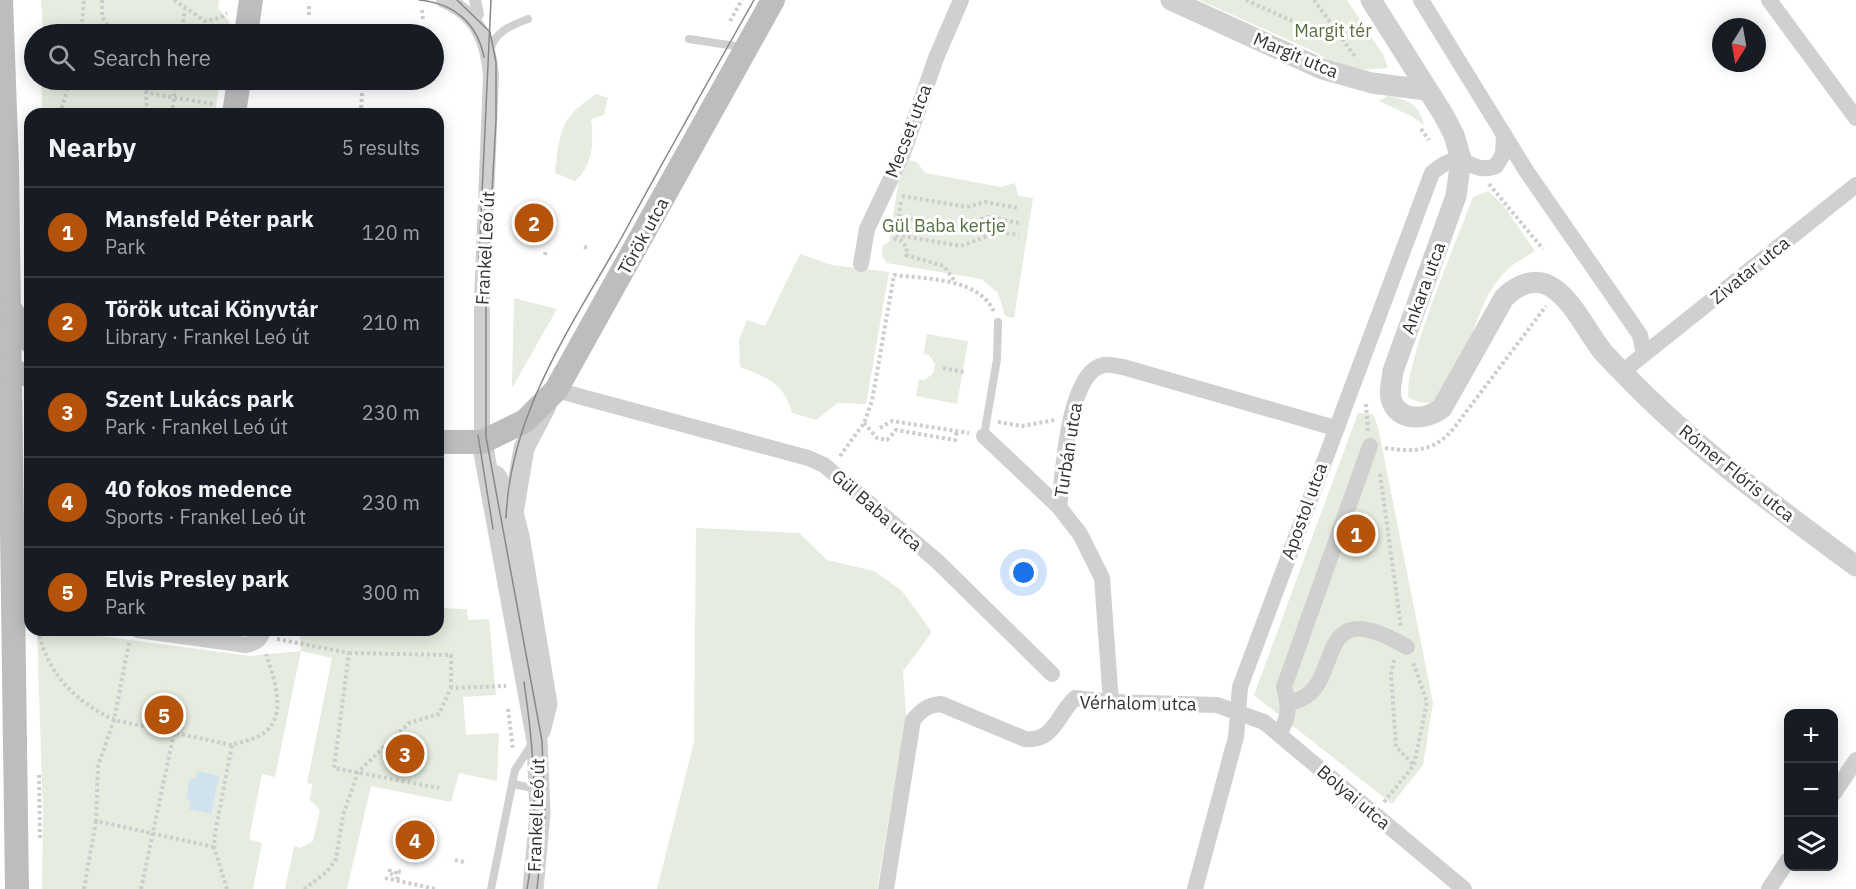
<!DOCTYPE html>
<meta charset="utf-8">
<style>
:root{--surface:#171b24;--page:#242831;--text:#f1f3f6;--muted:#9ea1a6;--line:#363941;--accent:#b45309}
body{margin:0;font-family:"IBM Plex Sans",sans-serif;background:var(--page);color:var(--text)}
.controls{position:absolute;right:18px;bottom:18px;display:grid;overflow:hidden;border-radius:12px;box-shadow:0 3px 15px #0003}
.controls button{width:54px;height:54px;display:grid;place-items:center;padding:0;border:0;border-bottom:2px solid var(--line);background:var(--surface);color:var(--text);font:30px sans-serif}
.compass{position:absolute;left:1712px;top:18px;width:54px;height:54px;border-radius:50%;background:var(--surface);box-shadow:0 3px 15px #0003;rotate:191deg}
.you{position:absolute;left:1024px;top:573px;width:21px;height:21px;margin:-15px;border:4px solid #fff;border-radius:50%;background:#1a73e8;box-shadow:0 0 0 9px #1a73e833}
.badge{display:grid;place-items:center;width:39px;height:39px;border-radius:50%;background:var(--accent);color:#fff;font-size:20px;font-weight:700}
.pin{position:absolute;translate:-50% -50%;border:3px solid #fff;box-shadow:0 2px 6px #0006}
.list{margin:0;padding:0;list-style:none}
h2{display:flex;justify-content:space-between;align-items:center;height:78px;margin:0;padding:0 24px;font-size:26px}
h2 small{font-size:20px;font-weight:400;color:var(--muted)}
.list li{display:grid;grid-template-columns:39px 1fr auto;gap:18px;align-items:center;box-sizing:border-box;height:90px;padding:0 24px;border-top:2px solid var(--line)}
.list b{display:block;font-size:22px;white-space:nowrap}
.list p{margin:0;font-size:20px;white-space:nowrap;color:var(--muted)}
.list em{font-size:20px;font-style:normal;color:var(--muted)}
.icon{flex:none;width:33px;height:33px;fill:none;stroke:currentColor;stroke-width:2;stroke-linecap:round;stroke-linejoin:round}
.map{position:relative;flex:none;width:1856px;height:889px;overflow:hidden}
.search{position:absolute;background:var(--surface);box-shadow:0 3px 15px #0003;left:24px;top:24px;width:420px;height:66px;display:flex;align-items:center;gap:15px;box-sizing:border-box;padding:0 21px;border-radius:33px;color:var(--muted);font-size:22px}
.panel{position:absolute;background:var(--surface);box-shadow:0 3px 15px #0003;left:24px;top:108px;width:420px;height:528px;border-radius:18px}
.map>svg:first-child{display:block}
.green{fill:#e6ecdf}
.water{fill:#cfe2ee}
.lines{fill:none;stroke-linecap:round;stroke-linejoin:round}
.path{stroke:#cdcdcd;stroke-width:4;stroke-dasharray:3 3;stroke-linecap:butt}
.service{stroke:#d0d0d0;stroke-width:8}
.pedestrian{stroke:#d0d0d0;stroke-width:12}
.minor{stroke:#d0d0d0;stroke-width:16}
.tertiary{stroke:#d0d0d0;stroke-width:21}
.secondary{stroke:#bdbdbd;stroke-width:24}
.tram{stroke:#888;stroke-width:1.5}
.labels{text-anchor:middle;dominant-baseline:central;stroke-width:6;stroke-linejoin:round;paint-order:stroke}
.park-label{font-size:18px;fill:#56703f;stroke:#fff}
.street-label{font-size:18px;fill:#333;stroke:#fff}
</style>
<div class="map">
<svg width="1856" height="889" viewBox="0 0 1856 889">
<rect width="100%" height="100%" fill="#fff"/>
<!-- green -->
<g class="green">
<polygon points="41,0 219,0 218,8 229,21 227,34 43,34"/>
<polygon points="1199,0 1347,0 1384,56 1388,68 1361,70 1337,65 1311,50"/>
<polygon points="41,80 220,80 215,114 42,114"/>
<path d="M596 94 608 98 604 115 591 119C594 141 593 166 575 181L555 173C561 130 558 120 596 94Z"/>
<path d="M1387 96C1407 99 1419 104 1424 125L1413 117 1379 101Z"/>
<polygon points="902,159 917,162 925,173 1001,187 1015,183 1018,196 1033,198 1014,318 1005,316 998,293 981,279 887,263 882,256 883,245 889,242"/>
<path d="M1488 191 1503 205 1535 251C1526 257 1515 262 1508 269 1470 304 1473 368 1432 403L1419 402 1409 398C1400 373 1461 230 1473 197Z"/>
<path d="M800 254 832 265 889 272 866 404 838 403 816 420 792 413C785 384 767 377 740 367L739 340 747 320 765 326Z"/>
<polygon points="514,298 557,309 512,388"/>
<polygon points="927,334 968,341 957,404 916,396 919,379 924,380 933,374 935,364 929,355 924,354"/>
<polygon points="1358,413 1373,414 1378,427 1433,703 1423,765 1392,804 1254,695"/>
<polygon points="696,528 799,533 827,560 874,571 901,590 932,632 903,671 906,717 877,889 657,889 694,742"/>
<polygon points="438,608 467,609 468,620 489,619 496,695 463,697 466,735 499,733 497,781 459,773 451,802 371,786 347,889 285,889 294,846 300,848 313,841 320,810 310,800 312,784 307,783 332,658 301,651 275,777 262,774 249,839 262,843 253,889 42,889 43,815 37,630 54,630 250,656 301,651 300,630 438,630"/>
</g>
<!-- water -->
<g class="water">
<polygon points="197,771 219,776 211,814 189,809 191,800 186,799 190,778 196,779"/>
<circle cx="415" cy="839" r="11"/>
</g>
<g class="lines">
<!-- path -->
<g class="path">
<polyline points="102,0 102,17 114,34"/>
<polyline points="174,0 205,21 220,18 227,13"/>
<polyline points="1246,0 1323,35 1341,36"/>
<polyline points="1314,0 1356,58"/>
<polyline points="422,10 423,20"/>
<polyline points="309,15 309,6"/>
<polyline points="730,21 742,0"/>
<polyline points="81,34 84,0"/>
<polyline points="181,34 185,9"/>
<polyline points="139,80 146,91 153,94 214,104"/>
<polyline points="146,91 147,114"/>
<polyline points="60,114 70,80"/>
<polyline points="172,114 176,80"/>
<polyline points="361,114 362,92"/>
<polyline points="1421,129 1429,140"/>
<polyline points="1489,184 1543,249"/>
<polyline points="902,196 967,207 985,202 1018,208"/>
<polyline points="901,202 895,239 902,241 907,248 906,255 944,266 956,283"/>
<polyline points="899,217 961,227 987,217 1019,223"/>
<polyline points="896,235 961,246 998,232 1019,235"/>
<polyline points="584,247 587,248"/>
<polyline points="545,255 546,249"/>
<polyline points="943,368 964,372"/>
<polyline points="1366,404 1368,432"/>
<polyline points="998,422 1022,426 1055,420"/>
<polyline points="864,423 877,438 887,440 896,430 955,440 957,431"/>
<polyline points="880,428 892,421 969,433"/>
<path d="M1385 448C1415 452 1434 452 1454 428L1546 306"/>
<path d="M840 456 864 423 872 401 894 275C926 279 980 278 994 312"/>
<polyline points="1380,474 1401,627"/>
<path d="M38 630C48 675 74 700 114 720L129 643"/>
<polyline points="277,639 349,653 334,768 439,788"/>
<polyline points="349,653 451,655 451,688"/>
<polyline points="1394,660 1391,674 1396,747 1414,765"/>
<polyline points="508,709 513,750"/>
<polyline points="39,775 40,839"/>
<polyline points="1384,802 1414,765 1427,702 1413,662"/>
<polyline points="214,847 96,821 98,766 114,720 232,745"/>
<polyline points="455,860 464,862"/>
<polyline points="390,869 389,874 395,875 396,871 399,871 397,880"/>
<polyline points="385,878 436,889"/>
<polyline points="84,889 96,821"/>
<polyline points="141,889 174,733"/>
<path d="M227 889 214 847 215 833 232 745C241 742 251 740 259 736 290 720 274 678 266 654"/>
<polyline points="304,889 327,872 336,859 343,815 358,772 409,723 439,714 451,688 506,686"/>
</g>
<!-- service -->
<g class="service">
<polyline points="689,39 742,47"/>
<path d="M490 51C495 31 510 26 528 19"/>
<polyline points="984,436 997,359 998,322"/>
<polyline points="512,784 539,789"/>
<polyline points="491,889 515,770 532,744"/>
</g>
<!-- pedestrian -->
<polyline class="pedestrian" points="475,0 478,14"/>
<!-- minor -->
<g class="minor">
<path d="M444 0C478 14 488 41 491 75L482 301V442"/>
<polyline points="1421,0 1527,172 1640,335 1644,354"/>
<polyline points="1769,0 1856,118"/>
<polyline points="861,264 867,229 903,153 936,58 961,0"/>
<polyline points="1624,374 1632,364 1856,185"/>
<polyline points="556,390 808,458 824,465 937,561 1052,674"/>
<polyline points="984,436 1059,507 1080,534 1102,578 1111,702"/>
<path d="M1059 507C1063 477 1067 371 1104 365 1109 364 1117 366 1123 367L1335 428"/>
<path d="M138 630 246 645C255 643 261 640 263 630"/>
<path d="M1288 702C1350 697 1304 586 1407 647"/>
<path d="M1279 733C1290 718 1289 705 1284 687L1370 446"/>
<polyline points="1834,793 1856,760"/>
<path d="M886 889 913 720C922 710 927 705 941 704L1025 739C1054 742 1057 715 1075 698L1111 702 1217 705 1264 722 1464 889"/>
<path d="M1195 889 1236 737 1240 687 1432 173C1466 143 1467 177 1496 166L1503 154 1504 134"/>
<polyline points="1769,889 1788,860"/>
</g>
<!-- tertiary -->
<g class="tertiary">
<polyline points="1171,0 1322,69 1372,83 1426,90"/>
<path d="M1371 0 1443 114 1454 135 1461 159 1456 196 1393 371C1392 380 1389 390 1391 399 1398 423 1427 420 1442 408L1504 298C1517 285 1535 276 1553 288 1574 302 1587 332 1603 352 1614 364 1626 376 1638 388 1704 454 1780 510 1856 566"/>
<polyline points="482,442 537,741 540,814 533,889"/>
<polyline points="496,476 513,513 519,536 547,704 540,731"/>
<polyline points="513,513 524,448 546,406"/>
</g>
<!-- secondary -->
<g class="secondary">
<polyline points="1,0 7,166 17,889"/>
<polyline points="246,34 251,0"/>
<polyline points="234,114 239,80"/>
<polyline points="9,307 30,341"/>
<polyline points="0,371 30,375"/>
<polyline points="438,442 482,442 525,421 556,390 773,0"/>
</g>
<!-- tram -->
<g class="tram">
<path d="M419 0C454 3 477 23 484 57"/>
<polyline points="457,0 490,32 496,62 496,120 486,301 486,437 542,741 545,815 537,889"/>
<polyline points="479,258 491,0"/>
<polyline points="478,435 493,529"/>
<path d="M506 518C510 412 573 324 623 235 666 156 710 78 754 0"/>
<path d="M524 682C534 750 540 821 527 889"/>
</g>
</g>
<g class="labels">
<!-- park labels -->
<g class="park-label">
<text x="1333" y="30">Margit tér</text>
<text x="944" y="225">Gül Baba kertje</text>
</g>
<!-- street labels -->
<g class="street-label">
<text transform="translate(1296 55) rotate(23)">Margit utca</text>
<text transform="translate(908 131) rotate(-69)">Mecset utca</text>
<text transform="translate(643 236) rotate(-61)">Török utca</text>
<text transform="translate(485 248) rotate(-87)">Frankel Leó út</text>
<text transform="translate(1750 270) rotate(-39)">Zivatar utca</text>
<text transform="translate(1423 288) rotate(-70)">Ankara utca</text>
<text transform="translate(1068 450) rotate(-81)">Turbán utca</text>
<text transform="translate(1737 473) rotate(39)">Rómer Flóris utca</text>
<text transform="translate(877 510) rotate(41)">Gül Baba utca</text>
<text transform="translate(1304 511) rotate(-70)">Apostol utca</text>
<text transform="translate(1138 703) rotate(1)">Vérhalom utca</text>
<text transform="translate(1354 797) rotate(40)">Bolyai utca</text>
<text transform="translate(536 815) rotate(-88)">Frankel Leó út</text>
</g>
</g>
</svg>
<div class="controls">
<button>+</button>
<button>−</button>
<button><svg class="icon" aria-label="layers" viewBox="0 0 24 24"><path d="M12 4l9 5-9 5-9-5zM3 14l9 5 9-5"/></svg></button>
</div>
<svg class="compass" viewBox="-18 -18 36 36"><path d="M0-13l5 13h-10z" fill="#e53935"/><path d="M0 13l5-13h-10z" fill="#9ea1a6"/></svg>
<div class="you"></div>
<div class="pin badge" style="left:1356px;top:534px">1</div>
<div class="pin badge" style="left:534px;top:223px">2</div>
<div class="pin badge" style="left:405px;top:754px">3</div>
<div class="pin badge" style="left:415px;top:840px">4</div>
<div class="pin badge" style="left:164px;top:715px">5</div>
<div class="search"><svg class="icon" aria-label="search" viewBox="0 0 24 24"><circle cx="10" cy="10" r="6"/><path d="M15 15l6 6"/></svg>Search here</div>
<section class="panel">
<h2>Nearby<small>5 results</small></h2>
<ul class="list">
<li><span class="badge">1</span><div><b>Mansfeld Péter park</b><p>Park</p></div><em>120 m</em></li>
<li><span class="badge">2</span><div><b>Török utcai Könyvtár</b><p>Library · Frankel Leó út</p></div><em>210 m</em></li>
<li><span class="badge">3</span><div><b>Szent Lukács park</b><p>Park · Frankel Leó út</p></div><em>230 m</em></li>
<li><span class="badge">4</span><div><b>40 fokos medence</b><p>Sports · Frankel Leó út</p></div><em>230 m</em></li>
<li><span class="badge">5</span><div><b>Elvis Presley park</b><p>Park</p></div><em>300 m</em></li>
</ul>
</section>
</div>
